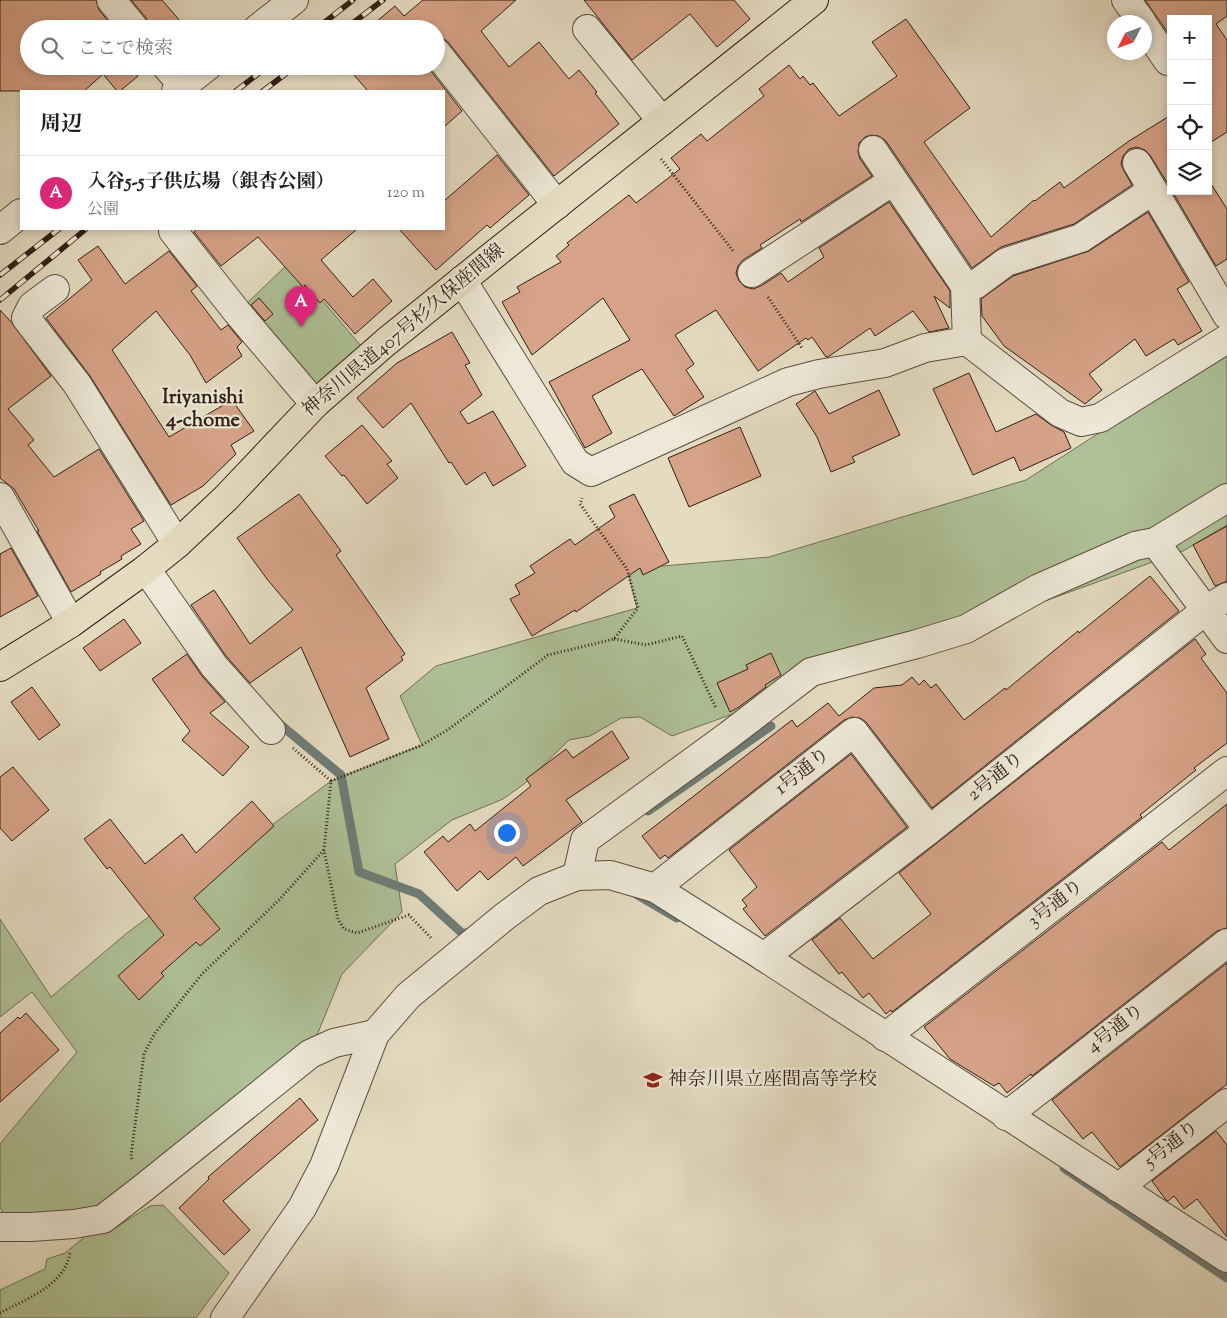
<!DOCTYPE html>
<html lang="ja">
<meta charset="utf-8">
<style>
:root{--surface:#fff;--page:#f6f6f6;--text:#202124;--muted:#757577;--line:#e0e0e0;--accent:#db2777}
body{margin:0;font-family:"Sorts Mill Goudy","Noto Serif JP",serif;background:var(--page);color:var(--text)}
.controls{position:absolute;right:15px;top:15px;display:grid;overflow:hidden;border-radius:0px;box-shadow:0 2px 8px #0003}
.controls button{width:45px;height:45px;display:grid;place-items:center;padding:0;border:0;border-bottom:1px solid var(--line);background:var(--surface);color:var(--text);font:25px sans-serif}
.compass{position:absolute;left:1107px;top:15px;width:45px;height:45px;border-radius:50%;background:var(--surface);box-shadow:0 2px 8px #0003;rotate:228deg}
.you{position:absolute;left:506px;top:832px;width:18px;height:18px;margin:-12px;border:4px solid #fff;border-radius:50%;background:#1a73e8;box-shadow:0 0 0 8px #1a73e833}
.badge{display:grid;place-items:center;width:32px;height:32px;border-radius:50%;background:var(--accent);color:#fff;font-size:16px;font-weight:700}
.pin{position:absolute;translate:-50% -41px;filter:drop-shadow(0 1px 2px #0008)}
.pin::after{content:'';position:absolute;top:26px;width:18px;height:15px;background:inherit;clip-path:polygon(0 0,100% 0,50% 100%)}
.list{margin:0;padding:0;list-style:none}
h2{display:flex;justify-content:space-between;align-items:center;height:65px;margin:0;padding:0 20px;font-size:21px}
h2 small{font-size:16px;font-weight:400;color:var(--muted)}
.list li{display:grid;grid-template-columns:32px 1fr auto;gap:15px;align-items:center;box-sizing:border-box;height:75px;padding:0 20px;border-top:1px solid var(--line)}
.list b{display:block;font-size:19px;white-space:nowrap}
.list p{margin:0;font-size:16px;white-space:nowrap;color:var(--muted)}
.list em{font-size:16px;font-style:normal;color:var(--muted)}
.icon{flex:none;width:28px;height:28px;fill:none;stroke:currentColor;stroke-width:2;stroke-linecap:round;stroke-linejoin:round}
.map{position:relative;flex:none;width:1227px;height:1318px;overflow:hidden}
.search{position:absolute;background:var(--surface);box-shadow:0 2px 8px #0003;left:20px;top:20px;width:425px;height:55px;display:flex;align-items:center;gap:12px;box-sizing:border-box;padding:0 18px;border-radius:28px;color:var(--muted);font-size:19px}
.panel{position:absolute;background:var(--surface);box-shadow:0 2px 8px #0003;left:20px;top:90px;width:425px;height:140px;border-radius:0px}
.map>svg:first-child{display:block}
.green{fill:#afc197;stroke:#707056}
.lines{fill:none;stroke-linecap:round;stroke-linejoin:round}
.stream{stroke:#6e7c77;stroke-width:9}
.building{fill:#d6a288;stroke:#301f14}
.minor-casing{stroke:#5d4e3f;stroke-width:30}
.major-casing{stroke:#301f14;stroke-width:30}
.path{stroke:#301f14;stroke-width:3;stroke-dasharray:1 2.5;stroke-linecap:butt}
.minor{stroke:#ede8d7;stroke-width:28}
.major{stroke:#e4dbc1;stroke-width:28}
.rail-casing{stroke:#301f14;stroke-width:5.5}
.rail{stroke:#ede8d7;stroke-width:4;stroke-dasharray:11;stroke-linecap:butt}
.labels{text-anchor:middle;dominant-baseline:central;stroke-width:4.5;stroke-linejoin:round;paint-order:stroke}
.street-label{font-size:19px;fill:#301f14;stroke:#ede8d7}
.poi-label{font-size:19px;fill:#301f14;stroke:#ede8d7;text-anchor:start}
.neighbourhood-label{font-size:20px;font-weight:bold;fill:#301f14;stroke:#ede8d7}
</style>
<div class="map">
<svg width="1227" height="1318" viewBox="0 0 1227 1318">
<rect width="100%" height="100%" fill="#e4dbc1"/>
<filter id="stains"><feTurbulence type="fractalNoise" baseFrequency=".004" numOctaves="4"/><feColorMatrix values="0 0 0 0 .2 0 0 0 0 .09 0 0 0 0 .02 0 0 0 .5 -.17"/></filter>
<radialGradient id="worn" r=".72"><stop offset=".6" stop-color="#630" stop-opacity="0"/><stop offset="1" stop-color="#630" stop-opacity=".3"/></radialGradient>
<!-- green -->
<g class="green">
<polygon points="290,262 361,346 311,390 242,308"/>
<polygon points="1227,352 1227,525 1183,551 672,736 640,717 621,718 590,736 569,740 524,784 503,799 452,820 395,864 402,912 342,974 315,1040 115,1212 4,1215 0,1207 0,1144 77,1052 32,992 0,1017 0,919 51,997 127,933 331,781 422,745 400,696 436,666 637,608 627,569 769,557 1026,480 1099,433 1129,411"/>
<polygon points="163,1205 229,1273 196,1318 0,1318 0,1290 45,1269 47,1259 65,1253 86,1236 115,1228 150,1206"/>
</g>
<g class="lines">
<!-- stream -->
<g class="stream">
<polyline points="276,721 341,775 359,872 419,894 463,934 472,931"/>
<polyline points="648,811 771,726"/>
<polyline points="636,894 677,918"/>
<polyline points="1064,1168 1227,1278"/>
</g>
</g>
<!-- building -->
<g class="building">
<polygon points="0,0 96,0 99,10 115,29 29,29 29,66 138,66 134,71 138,76 120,91 117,91 103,74 84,91 0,91"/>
<polygon points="131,0 162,0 187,29 150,29 147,19"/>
<polygon points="423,0 516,0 481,31 509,67 539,42 569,79 579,70 597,92 595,93 619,124 554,176 448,42 442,38 436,37 436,29 382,29 376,22 395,6 404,16"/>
<polygon points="584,0 734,0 750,19 717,47 690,14 632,60"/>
<polygon points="1145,0 1227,0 1227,16 1216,24 1227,40 1227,132 1208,144 1208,19 1171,19 1171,37"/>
<polygon points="906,19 970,108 924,142 991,237 1034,200 1035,201 1060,182 1064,188 1129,141 1171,115 1171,189 1150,155 1145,150 1137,147 1129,149 1123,156 1121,164 1124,171 1132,185 1074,224 1001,247 972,268 886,141 879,136 871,135 865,137 859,143 858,152 860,159 872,176 801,222 800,219 760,245 762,248 743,260 738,266 736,273 739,281 745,287 753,289 761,286 781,273 788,282 824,257 819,248 889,202 950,291 950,308 934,296 949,328 929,332 913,311 875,336 870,328 828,357 826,357 812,337 808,340 806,338 758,371 716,310 675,335 694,364 686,370 704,397 674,416 642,369 592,396 612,433 585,448 549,382 630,340 603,298 532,355 502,302 520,292 517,287 561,262 556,256 569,245 567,243 629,195 636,203 680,169 671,158 701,134 707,141 764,96 759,89 789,65 800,79 803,76 810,85 813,83 839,116 897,76 872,42"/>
<polygon points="346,66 427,66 462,111 444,127 444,91 368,91"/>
<polygon points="497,155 529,195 490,228 487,225 436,270 399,229 444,229 444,201"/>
<polygon points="1208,179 1227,209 1227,259 1216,266 1172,191 1208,191"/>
<polygon points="1148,212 1189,282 1177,289 1202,331 1178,345 1174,339 1146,356 1135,339 1089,374 1102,390 1085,404 1004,346 982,316 981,299 1013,276 1089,251"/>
<polygon points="197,229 357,229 321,260 353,297 373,279 392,301 355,334 324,299 320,303 305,285 303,287 258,237 221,266 194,232"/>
<polygon points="98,246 125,284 169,251 197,286 191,291 221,330 228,325 242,342 237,347 242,356 206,383 190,355 156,311 112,350 169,437 232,400 254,431 231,445 236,454 203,486 171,505 90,376 46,318 92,280 78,260"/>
<polygon points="259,298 273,314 265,321 251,305"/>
<polygon points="0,310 12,323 51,376 8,409 34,440 28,445 54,477 99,449 144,521 131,529 141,544 121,556 122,559 100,572 101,574 71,592 37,531 39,531 14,489 0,478"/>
<polygon points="452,332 470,363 465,365 482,395 460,412 468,424 493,411 526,466 493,486 485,472 466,485 451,462 449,463 411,403 383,428 357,398 397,363"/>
<polygon points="969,373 996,432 1036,414 1051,425 1064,432 1071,448 1020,471 1014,457 973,475 933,389"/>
<polygon points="879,390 900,435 852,457 855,462 831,472 817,437 796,404 815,391 829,414"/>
<polygon points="362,425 392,461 387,464 398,478 367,504 344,475 342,476 325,456"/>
<polygon points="740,427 761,476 689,507 668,458"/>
<polygon points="299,494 341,551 336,555 405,654 401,657 403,660 366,688 389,739 350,757 301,647 250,683 226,656 191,605 214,590 250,644 293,610 267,579 237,538"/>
<polygon points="634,494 669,562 643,575 640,568 576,612 575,610 532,636 510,599 520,594 515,585 535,573 530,566 570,539 575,545 615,517 609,506"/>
<polygon points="1227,526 1227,581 1215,586 1193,545"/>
<polygon points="11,548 38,596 0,617 0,554"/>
<polygon points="1150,576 1179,611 932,808 866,722 860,718 852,717 844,720 668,858 665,855 660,859 642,836 792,720 797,727 828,703 839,716 874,688 902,685 912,677 919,685 924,680 931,688 936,684 964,720 1005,688 1006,690 1078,631 1079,633"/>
<polygon points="124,619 141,643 100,671 83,648"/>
<polygon points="1195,639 1206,654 1201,658 1227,693 1227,743 1194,768 1196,770 1140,815 1142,817 892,1012 891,1010 886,1014 869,993 863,998 842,972 839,974 812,940 840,918 873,959 931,914 899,873"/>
<polygon points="771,653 781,675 765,685 766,687 739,707 730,712 717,683 748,669 746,665"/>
<polygon points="187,654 202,676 225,702 210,713 249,747 223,776 182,740 190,731 152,679"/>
<polygon points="32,687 60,725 39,740 11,702"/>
<polygon points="612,731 629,758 566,800 582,822 523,866 516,857 488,880 480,871 457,891 424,852 443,836 448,842 470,824 475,831 531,786 526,779 566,749 573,758"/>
<polygon points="851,754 907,827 765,936 743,909 747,906 742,900 757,887 729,850"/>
<polygon points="13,767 49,810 12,841 0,828 0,777"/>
<polygon points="252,801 274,826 194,898 220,929 200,946 196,942 161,973 164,976 139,1000 118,976 164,935 110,867 107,869 84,839 110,819 145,864 182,834 196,853"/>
<polygon points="1227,804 1227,928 1217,931 1032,1076 1031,1074 1007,1093 999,1083 994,1086 950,1059 924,1027 1162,842 1169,850"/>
<polygon points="1227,963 1227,1084 1120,1167 1092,1132 1083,1139 1052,1100"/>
<polygon points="26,1013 59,1050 0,1102 0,1033 18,1017 20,1019"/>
<polygon points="300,1098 318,1120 223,1201 250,1230 224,1255 179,1208 209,1179 208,1177"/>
<polygon points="1216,1131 1227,1145 1227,1237 1197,1199 1184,1209 1174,1196 1168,1201 1166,1200 1152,1181"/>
</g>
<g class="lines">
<!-- minor casing -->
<g class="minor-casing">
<g id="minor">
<polyline points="111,0 135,29"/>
<polyline points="1126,0 1142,22"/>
<polyline points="1144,26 1168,61"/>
<polyline points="257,29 294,0"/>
<polyline points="587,29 662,121"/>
<polyline points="436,52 557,205"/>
<polyline points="166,66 183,86"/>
<polyline points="176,91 208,66"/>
<polyline points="873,150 965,286 967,341"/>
<polyline points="1137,163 1227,315"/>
<polyline points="0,230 21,213"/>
<polyline points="173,231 237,312 315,404"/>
<polyline points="752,273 893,181"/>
<polyline points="462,280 575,462 591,472 788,382 819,374 885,363 925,348 967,341 1060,413 1081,422 1100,418 1227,339"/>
<polyline points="965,286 975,285 1006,262 1081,238 1153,190"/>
<polyline points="55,289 32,306 26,318 77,384 177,544"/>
<polyline points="0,497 71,623"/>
<polyline points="1155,542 1227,639"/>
<polyline points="146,569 214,666 271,730"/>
<polyline points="577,876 585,840 729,735 811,672 917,644 966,629 1039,588 1135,546 1155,542 1227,498"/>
<polyline points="655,888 854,732 929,830"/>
<polyline points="764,957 929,830 1206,610 1227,597"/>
<polyline points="885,1037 1227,771"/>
<polyline points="1006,1116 1227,943"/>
<polyline points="1118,1188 1227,1103"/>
<polyline points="0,1227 31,1227 74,1224 103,1219 142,1189 310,1054 334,1043 375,1034"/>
<polyline points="225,1318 302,1208 324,1166 375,1034 408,996 504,917 539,891 577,876 610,875 655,888 764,957 1227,1258"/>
</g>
</g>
<!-- major casing -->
<g class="major-casing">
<polyline id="major" points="0,667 71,623 146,569 177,544 226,498 315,404 386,342 491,257 814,0"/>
</g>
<!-- path -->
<g class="path">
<polyline points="661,159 734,252"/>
<polyline points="768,297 802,348"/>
<polyline points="614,639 646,645 682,636 716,708"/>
<polyline points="293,748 331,781 324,850 338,919 344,929 357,933 409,915 432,939"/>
<polyline points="331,781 422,745 449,729 548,655 614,639 638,608 627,569 580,504 582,498"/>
<polyline points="132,1159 131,1156 144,1054 155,1033 202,974 279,900 324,850"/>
<path d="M0 1313C26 1299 66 1285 70 1252"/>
</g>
<!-- minor -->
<use href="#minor" class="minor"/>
<!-- major -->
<use href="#major" class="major"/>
<!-- rail casing -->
<g class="rail-casing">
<g id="rail">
<polyline points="316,29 353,0"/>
<polyline points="345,29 383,0"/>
<polyline points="236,91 268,66"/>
<polyline points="263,91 296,66"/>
<polyline points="0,275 59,229"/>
<polyline points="0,300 86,229"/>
</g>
</g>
<!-- rail -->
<use href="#rail" class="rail"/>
</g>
<!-- icons -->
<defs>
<g id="school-bare" transform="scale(1.5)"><path d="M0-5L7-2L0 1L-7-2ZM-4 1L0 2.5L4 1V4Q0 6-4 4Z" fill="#8f2418" stroke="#ede8d7" stroke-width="2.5" paint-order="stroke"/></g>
</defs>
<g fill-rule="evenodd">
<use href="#school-bare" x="653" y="1080"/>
</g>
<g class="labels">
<!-- street labels -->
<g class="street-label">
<text transform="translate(404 331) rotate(-40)">神奈川県道407号杉久保座間線</text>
<text transform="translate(803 772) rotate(-38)">1号通り</text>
<text transform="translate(996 777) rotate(-39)">2号通り</text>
<text transform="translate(1056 904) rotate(-38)">3号通り</text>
<text transform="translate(1116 1029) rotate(-38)">4号通り</text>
<text transform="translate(1172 1145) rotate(-38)">5号通り</text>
</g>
<!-- poi labels -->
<g class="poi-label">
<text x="668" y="1080">神奈川県立座間高等学校</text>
</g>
<!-- neighbourhood labels -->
<g class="neighbourhood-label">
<text x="203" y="398">Iriyanishi<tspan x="203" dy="23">4-chome</tspan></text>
</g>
</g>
<rect width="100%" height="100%" filter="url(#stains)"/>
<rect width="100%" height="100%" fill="url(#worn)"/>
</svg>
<div class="controls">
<button>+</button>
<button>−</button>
<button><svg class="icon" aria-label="locate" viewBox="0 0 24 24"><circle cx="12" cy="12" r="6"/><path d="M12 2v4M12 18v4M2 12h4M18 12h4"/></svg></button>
<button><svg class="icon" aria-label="layers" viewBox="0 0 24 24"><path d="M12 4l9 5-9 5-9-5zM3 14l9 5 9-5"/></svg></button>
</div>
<svg class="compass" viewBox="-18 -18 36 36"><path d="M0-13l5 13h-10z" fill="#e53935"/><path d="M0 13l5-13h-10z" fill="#757577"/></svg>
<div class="you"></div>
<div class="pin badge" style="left:301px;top:327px">A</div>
<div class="search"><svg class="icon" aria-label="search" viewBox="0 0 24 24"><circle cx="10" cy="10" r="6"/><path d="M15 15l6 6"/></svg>ここで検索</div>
<section class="panel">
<h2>周辺<small></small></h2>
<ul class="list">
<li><span class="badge">A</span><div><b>入谷5-5子供広場（銀杏公園）</b><p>公園</p></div><em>120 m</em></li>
</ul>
</section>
</div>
